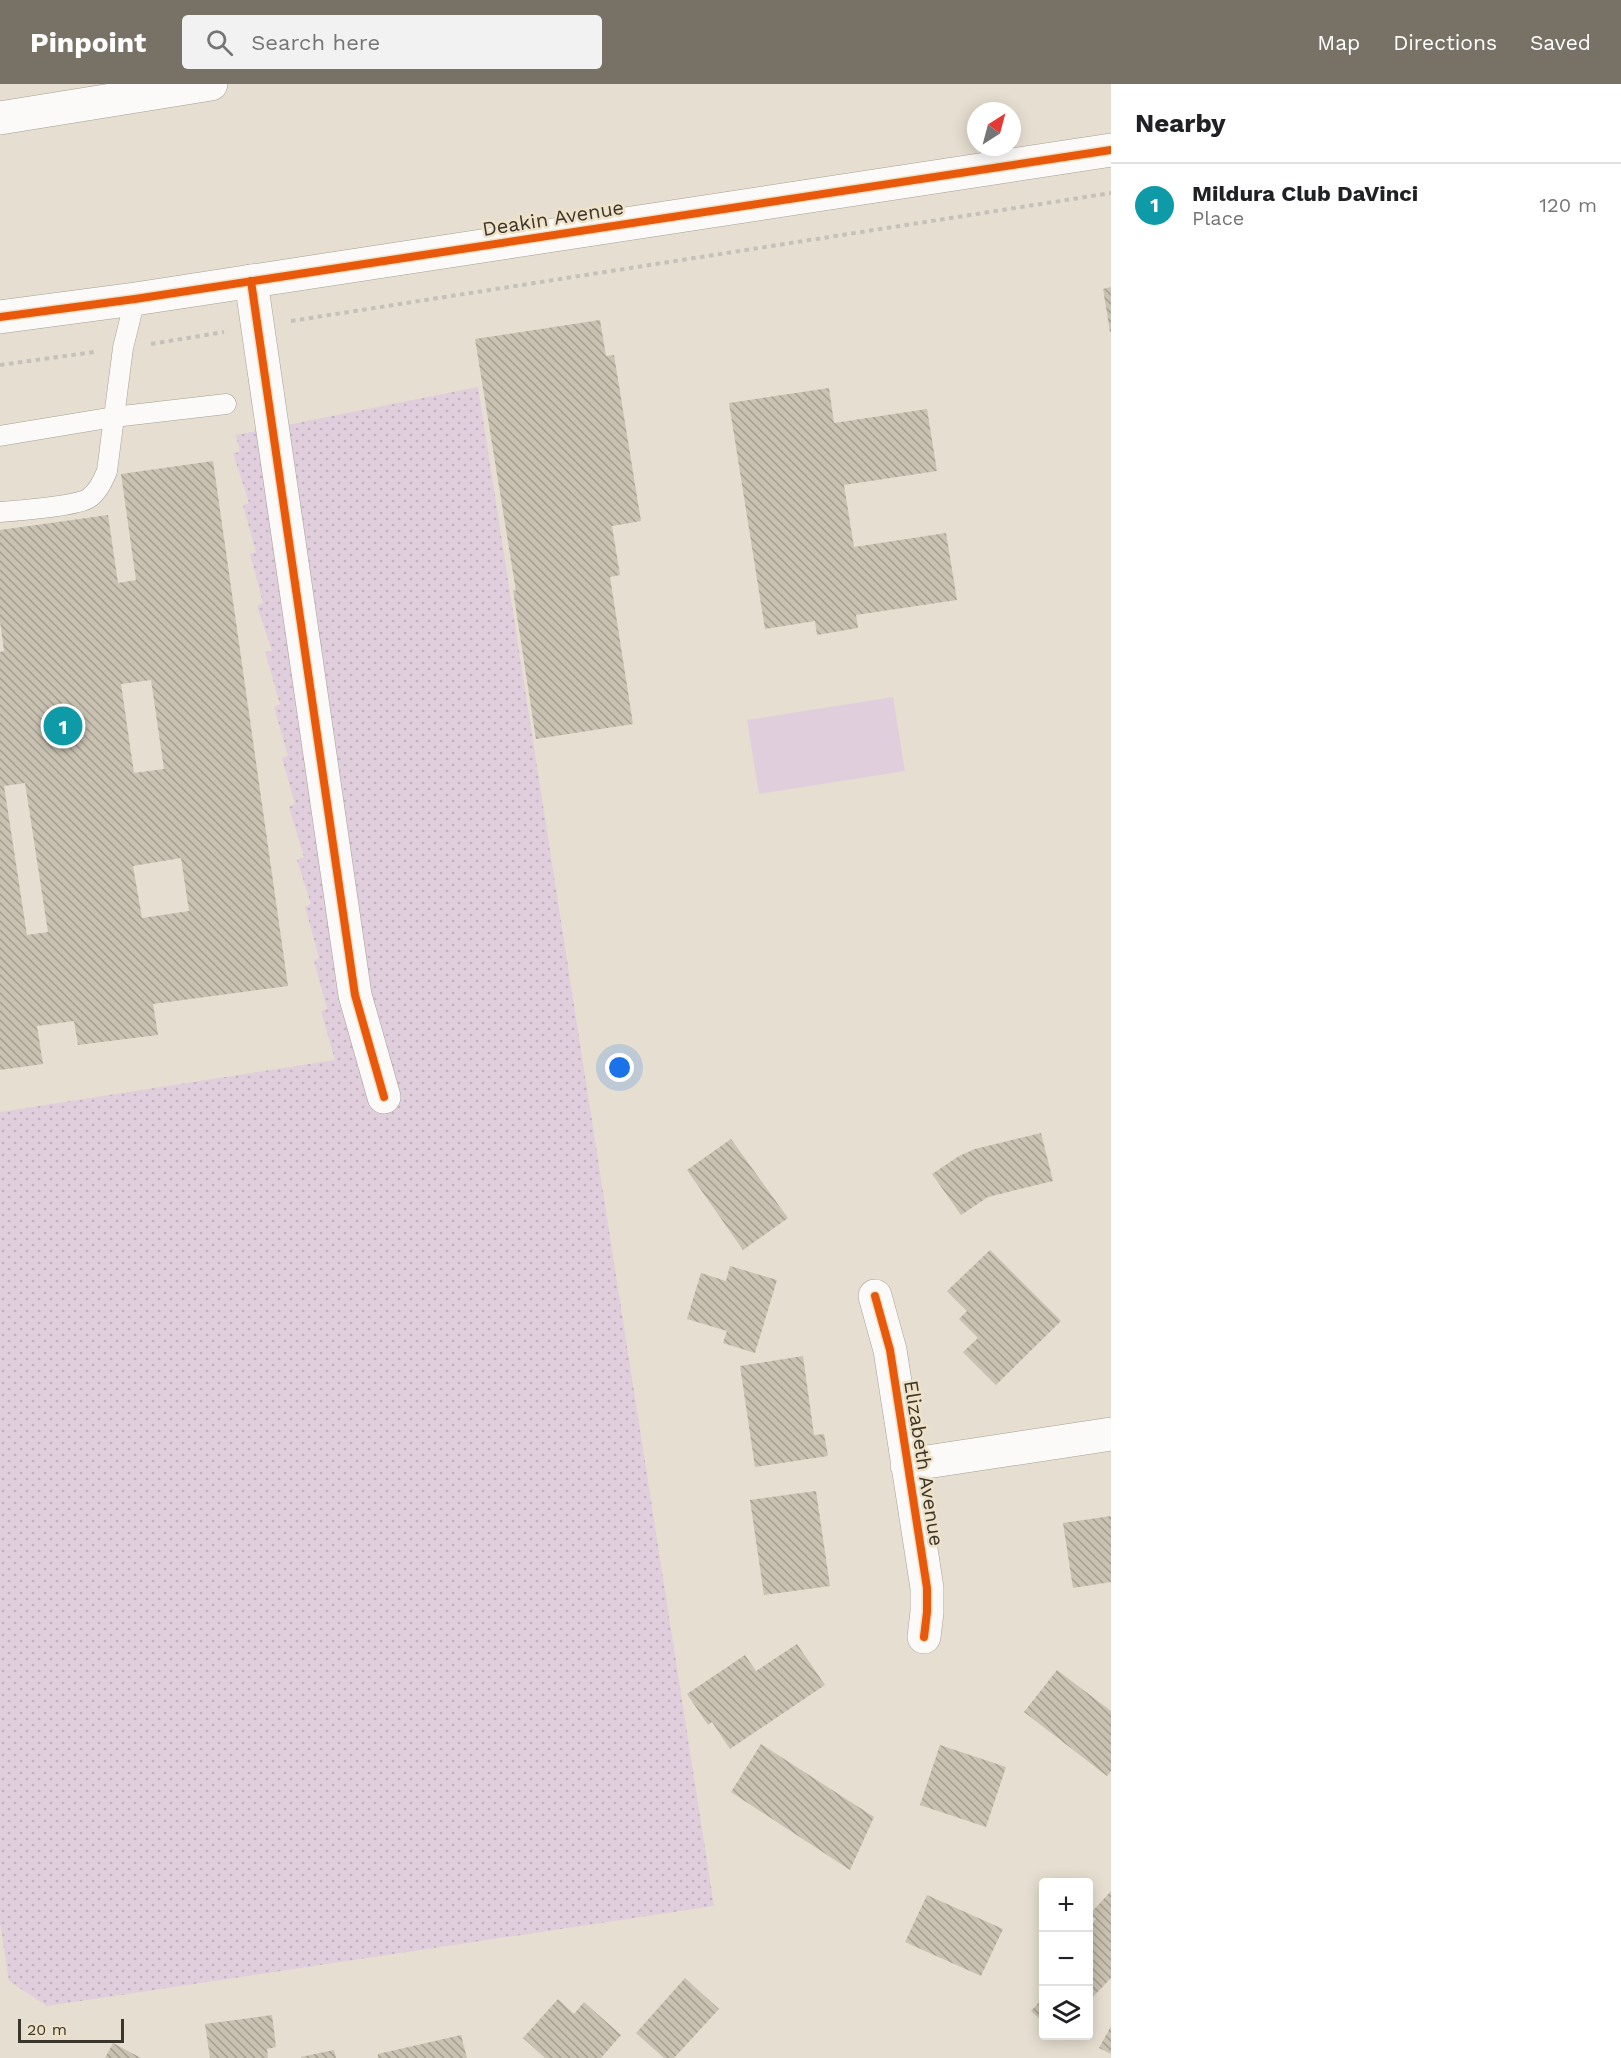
<!DOCTYPE html>
<meta charset="utf-8">
<style>
:root{--surface:#fff;--page:#f2f2f2;--text:#202124;--muted:#757577;--line:#e0e0e0;--accent:#777166}
body{margin:0;font-family:"Work Sans",sans-serif;background:var(--page);color:var(--text)}
.controls{position:absolute;right:18px;bottom:18px;display:grid;overflow:hidden;border-radius:6px;box-shadow:0 3px 15px #0003}
.controls button{width:54px;height:54px;display:grid;place-items:center;padding:0;border:0;border-bottom:2px solid var(--line);background:var(--surface);color:var(--text);font:30px sans-serif}
.compass{position:absolute;left:967px;top:18px;width:54px;height:54px;border-radius:50%;background:var(--surface);box-shadow:0 3px 15px #0003;rotate:36deg}
.scale{position:absolute;left:18px;bottom:15px;width:106px;box-sizing:border-box;padding-left:6px;border:3px solid #3b362c;border-top:0;font-size:16px;line-height:21px;white-space:nowrap;color:#3b362c;-webkit-text-stroke:4px #efe2c8;paint-order:stroke}
.you{position:absolute;left:620px;top:984px;width:21px;height:21px;margin:-15px;border:4px solid #fff;border-radius:50%;background:#1a73e8;box-shadow:0 0 0 9px #1a73e833}
.badge{display:grid;place-items:center;width:39px;height:39px;border-radius:50%;background:var(--accent);color:#fff;font-size:20px;font-weight:700}
.pin{position:absolute;translate:-50% -50%;border:3px solid #fff;box-shadow:0 2px 6px #0006}
.list{margin:0;padding:0;list-style:none}
h2{display:flex;justify-content:space-between;align-items:center;height:78px;margin:0;padding:0 24px;font-size:26px}
h2 small{font-size:20px;font-weight:400;color:var(--muted)}
.list li{display:grid;grid-template-columns:39px 1fr auto;gap:18px;align-items:center;box-sizing:border-box;height:84px;padding:0 24px;border-top:2px solid var(--line)}
.list b{display:block;font-size:22px;white-space:nowrap}
.list p{margin:0;font-size:20px;white-space:nowrap;color:var(--muted)}
.list em{font-size:20px;font-style:normal;color:var(--muted)}
.icon{flex:none;width:33px;height:33px;fill:none;stroke:currentColor;stroke-width:2;stroke-linecap:round;stroke-linejoin:round}
.map{position:relative;flex:none;width:1111px;height:1974px;overflow:hidden}
header{display:flex;align-items:center;gap:36px;box-sizing:border-box;height:84px;padding:0 30px;background:var(--accent);color:#fff}
header strong{font-size:28px}
nav{display:flex;gap:33px;margin-inline-start:auto;font-size:21px}
.search{width:420px;height:54px;background:var(--page);display:flex;align-items:center;gap:15px;box-sizing:border-box;padding:0 21px;border-radius:6px;color:var(--muted);font-size:22px}
main{display:flex}
aside{flex:1;background:var(--surface)}
.map>svg:first-child{display:block}
.green{fill:url(#green-dots)}
.pitch{fill:#e0cedd}
.building{fill:url(#building-back-hatch);fill-rule:evenodd}
.lines{fill:none;stroke-linecap:round;stroke-linejoin:round}
.lane-casing{stroke:#a49e93;stroke-width:21}
.street-casing{stroke:#a49e93;stroke-width:34}
.highway-casing{stroke:#a49e93;stroke-width:34}
.path{stroke:#c3c1ba;stroke-width:4;stroke-dasharray:4.5 4.5;stroke-linecap:butt}
.lane{stroke:#fbfaf8;stroke-width:20}
.street{stroke:#fbfaf8;stroke-width:33}
.highway{stroke:#fbfaf8;stroke-width:33}
.cycleway-casing{stroke:#efe2c8;stroke-width:11}
.cycleway{stroke:#e8590c;stroke-width:8}
.labels{text-anchor:middle;dominant-baseline:central;stroke-width:5;stroke-linejoin:round;paint-order:stroke}
.street-label{font-size:20px;fill:#3b362c;stroke:#efe2c8}
</style>
<header>
<strong>Pinpoint</strong>
<div class="search"><svg class="icon" aria-label="search" viewBox="0 0 24 24"><circle cx="10" cy="10" r="6"/><path d="M15 15l6 6"/></svg>Search here</div>
<nav><a>Map</a><a>Directions</a><a>Saved</a></nav>
</header>
<main>
<div class="map">
<svg width="1111" height="1974" viewBox="0 0 1111 1974">
<defs>
<pattern id="green-dots" width="8" height="8" patternUnits="userSpaceOnUse" patternTransform="scale(1.5)"><rect width="8" height="8" fill="#e0cedd"/><path d="M2 2h.1M6 6h.1" fill="none" stroke="#c1b2be" stroke-width="1.8" stroke-linecap="round"/></pattern>
<pattern id="building-back-hatch" width="6" height="6" patternUnits="userSpaceOnUse" patternTransform="scale(1.5)"><rect width="6" height="6" fill="#c9c2b2"/><path d="M-1 5l2 2M0 0l6 6M5-1l2 2" fill="none" stroke="#a49e91"/></pattern>
</defs>
<rect width="100%" height="100%" fill="#e6dfd1"/>
<!-- green -->
<polygon class="green" points="478,303 714,1822 47,1922 9,1897 0,1839 0,1028 335,976 321,927 327,925 314,877 319,874 305,823 311,820 297,776 304,773 289,723 295,720 282,674 288,672 274,623 280,620 265,568 272,567 257,522 263,519 250,470 256,468 243,421 249,419 233,369 240,368 236,351"/>
<!-- pitch -->
<polygon class="pitch" points="893,613 905,687 759,710 747,636"/>
<!-- building -->
<g class="building">
<polygon points="1111,203 1111,248 1110,248 1103,205"/>
<polygon points="600,236 606,272 614,271 641,437 612,442 620,491 610,493 633,640 536,655 513,506 516,507 475,255"/>
<polygon points="829,304 834,339 927,325 937,387 844,401 854,463 946,449 957,516 856,531 858,544 817,551 815,537 765,545 729,319"/>
<path d="M213 377 288 902 153 920 158 951 78 961 74 937 37 942 43 980 0 986V568L4 567 0 537V446L108 431 118 499 136 496 121 390ZM151 596 164 685 134 689 121 600ZM25 699 48 848 27 851 4 702ZM181 774 189 827 142 834 133 782Z"/>
<polygon points="1041,1049 1053,1097 988,1113 961,1131 932,1090 959,1072 975,1065"/>
<polygon points="731,1055 788,1134 743,1166 687,1086"/>
<polygon points="990,1166 1061,1237 996,1301 963,1268 978,1254 959,1235 967,1227 947,1207"/>
<polygon points="730,1182 777,1196 755,1269 723,1259 727,1247 687,1235 701,1189 726,1197"/>
<polygon points="803,1272 814,1351 824,1350 828,1372 755,1383 740,1282"/>
<polygon points="816,1407 830,1502 764,1511 750,1416"/>
<polygon points="1111,1432 1111,1498 1073,1504 1063,1439"/>
<polygon points="797,1560 825,1601 730,1665 712,1638 708,1641 687,1610 745,1571 756,1587"/>
<polygon points="1057,1586 1111,1627 1111,1687 1107,1692 1024,1628"/>
<polygon points="761,1660 874,1733 850,1786 731,1708"/>
<polygon points="940,1661 1006,1683 986,1743 920,1721"/>
<polygon points="1111,1807 1111,1894 1088,1918 1088,1844 1096,1835 1090,1830"/>
<polygon points="927,1811 1003,1845 981,1892 905,1858"/>
<polygon points="685,1894 719,1925 674,1974 664,1974 636,1949"/>
<polygon points="1044,1913 1044,1939 1031,1927"/>
<polygon points="558,1915 574,1930 584,1918 621,1951 601,1974 545,1974 523,1954"/>
<polygon points="272,1931 276,1963 267,1965 268,1974 210,1974 205,1940"/>
<polygon points="1111,1942 1111,1970 1099,1964"/>
<polygon points="461,1951 467,1974 378,1974 378,1970"/>
<polygon points="113,1959 141,1974 105,1974"/>
<polygon points="334,1966 336,1974 301,1974 301,1973"/>
</g>
<g class="lines">
<!-- lane casing -->
<g class="lane-casing">
<g id="lane">
<polyline points="0,352 114,333 226,320"/>
<path d="M0 428C15 427 78 422 89 414 98 408 103 397 107 387L123 264 135 215"/>
</g>
</g>
<!-- street casing -->
<g class="street-casing">
<g id="street">
<polyline points="251,197 355,911 384,1013"/>
<polyline points="0,233 135,215 1111,66"/>
<polyline points="875,1212 890,1266 927,1504 927,1528 924,1553"/>
<polyline points="907,1381 1111,1350"/>
</g>
</g>
<!-- highway casing -->
<g class="highway-casing">
<polyline id="highway" points="0,34 211,0"/>
</g>
<!-- path -->
<g class="path">
<polyline points="291,237 1111,109"/>
<polyline points="151,260 224,248"/>
<polyline points="0,281 94,268"/>
</g>
<!-- lane -->
<use href="#lane" class="lane"/>
<!-- street -->
<use href="#street" class="street"/>
<!-- highway -->
<use href="#highway" class="highway"/>
<!-- cycleway casing -->
<g class="cycleway-casing">
<g id="cycleway">
<polyline points="251,197 355,911 384,1013"/>
<polyline points="0,233 135,215 1111,66"/>
<polyline points="875,1212 890,1266 927,1504 927,1528 924,1553"/>
</g>
</g>
<!-- cycleway -->
<use href="#cycleway" class="cycleway"/>
</g>
<g class="labels">
<!-- street labels -->
<g class="street-label">
<text transform="translate(553 134) rotate(-9)">Deakin Avenue</text>
<text transform="translate(924 1379) rotate(81)">Elizabeth Avenue</text>
</g>
</g>
</svg>
<div class="controls">
<button>+</button>
<button>−</button>
<button><svg class="icon" aria-label="layers" viewBox="0 0 24 24"><path d="M12 4l9 5-9 5-9-5zM3 14l9 5 9-5"/></svg></button>
</div>
<svg class="compass" viewBox="-18 -18 36 36"><path d="M0-13l5 13h-10z" fill="#e53935"/><path d="M0 13l5-13h-10z" fill="#757577"/></svg>
<div class="scale">20 m</div>
<div class="you"></div>
<div class="pin badge" style="left:63px;top:642px;background:#0f9aa8">1</div>
</div>
<aside>
<h2>Nearby<small></small></h2>
<ul class="list">
<li><span class="badge" style="background:#0f9aa8">1</span><div><b>Mildura Club DaVinci</b><p>Place</p></div><em>120 m</em></li>
</ul>
</aside>
</main>
